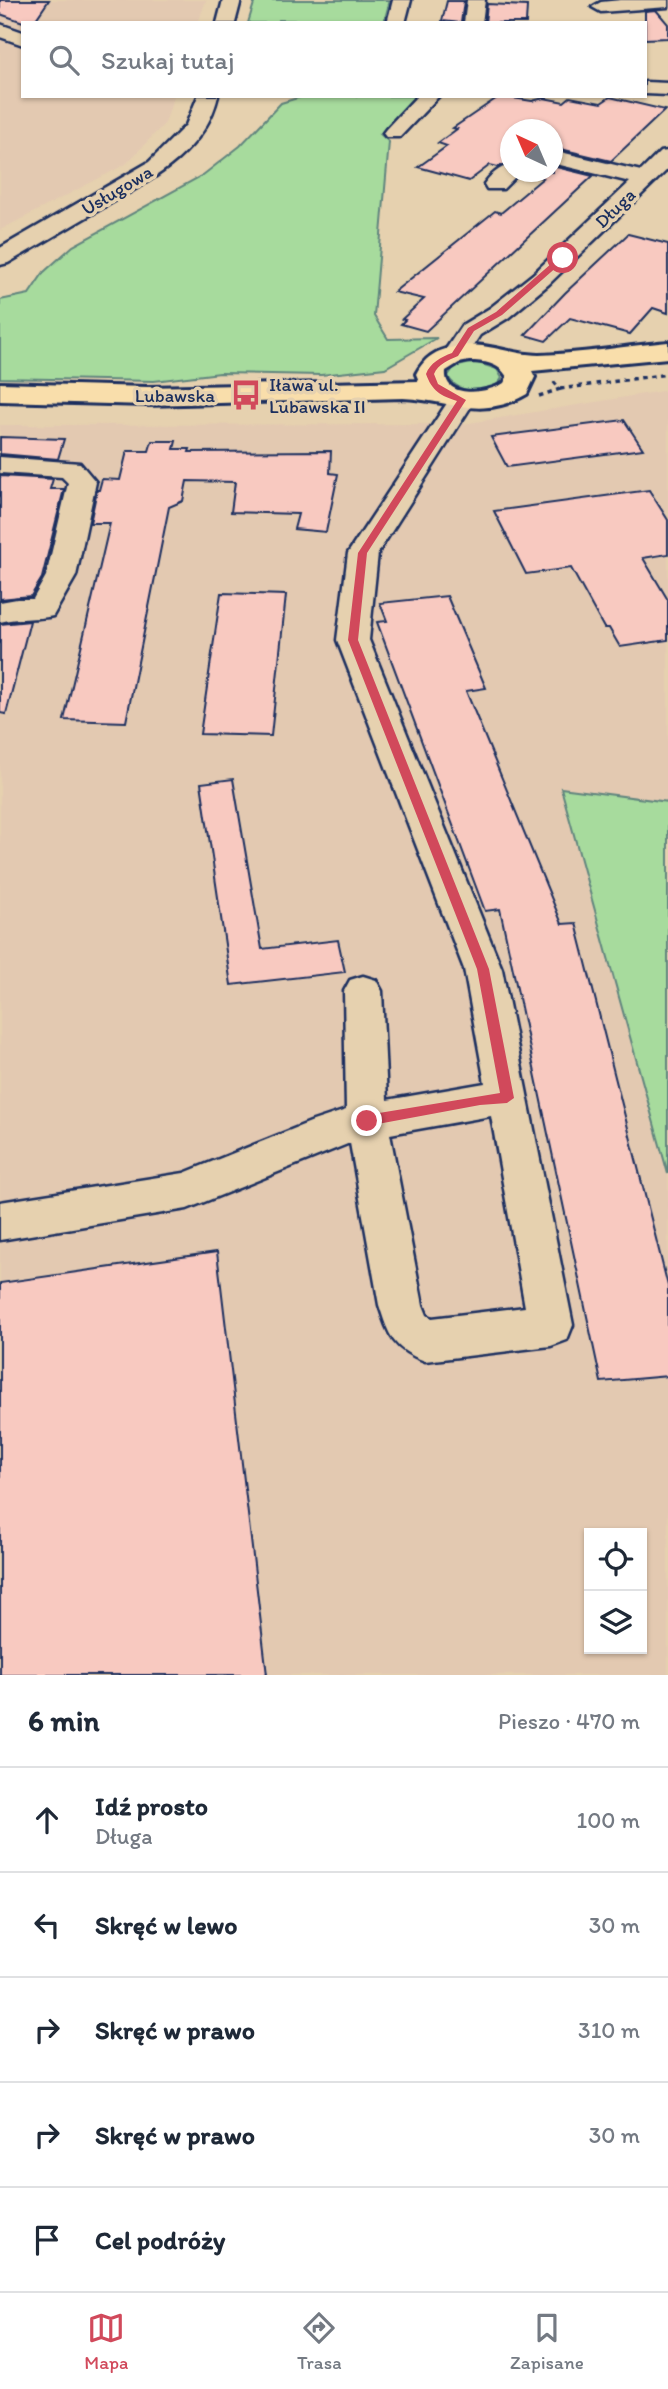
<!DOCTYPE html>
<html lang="pl">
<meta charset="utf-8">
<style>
:root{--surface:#fff;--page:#f2f2f3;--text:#1f2937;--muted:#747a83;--line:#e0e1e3;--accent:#d1495b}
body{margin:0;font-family:Itim,sans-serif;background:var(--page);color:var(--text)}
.controls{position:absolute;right:21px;bottom:21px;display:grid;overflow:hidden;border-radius:0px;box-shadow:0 2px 5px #0004}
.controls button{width:63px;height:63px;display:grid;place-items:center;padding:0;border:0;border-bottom:2px solid var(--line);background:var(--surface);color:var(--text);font:35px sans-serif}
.compass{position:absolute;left:500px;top:119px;width:63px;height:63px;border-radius:50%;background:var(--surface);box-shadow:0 2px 5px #0004;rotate:316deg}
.stop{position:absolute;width:21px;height:21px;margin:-16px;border:5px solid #d1495b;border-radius:50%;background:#fff}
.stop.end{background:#d1495b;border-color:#fff;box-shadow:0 2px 7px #0008}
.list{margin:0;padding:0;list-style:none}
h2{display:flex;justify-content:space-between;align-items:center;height:91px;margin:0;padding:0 28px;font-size:30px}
h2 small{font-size:23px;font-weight:400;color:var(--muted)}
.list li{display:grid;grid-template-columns:46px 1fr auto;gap:21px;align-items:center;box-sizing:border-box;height:105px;padding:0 28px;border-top:2px solid var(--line)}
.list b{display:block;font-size:26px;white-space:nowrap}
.list p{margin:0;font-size:23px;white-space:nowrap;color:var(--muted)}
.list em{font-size:23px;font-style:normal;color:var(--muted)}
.icon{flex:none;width:38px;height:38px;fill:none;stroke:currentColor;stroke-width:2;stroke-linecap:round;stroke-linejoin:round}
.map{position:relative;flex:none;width:668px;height:1675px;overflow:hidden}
.search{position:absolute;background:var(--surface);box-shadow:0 2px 5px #0004;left:21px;right:21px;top:21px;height:77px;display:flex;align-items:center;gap:18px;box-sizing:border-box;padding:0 24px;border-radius:0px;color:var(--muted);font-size:26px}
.sheet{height:616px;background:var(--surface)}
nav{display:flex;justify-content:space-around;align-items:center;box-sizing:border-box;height:98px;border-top:2px solid var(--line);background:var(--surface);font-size:19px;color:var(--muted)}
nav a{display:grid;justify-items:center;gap:4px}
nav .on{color:var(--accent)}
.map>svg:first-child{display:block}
.built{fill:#e3c9b1;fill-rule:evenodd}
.green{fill:#a7db9d;stroke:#61857e;stroke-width:2}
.building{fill:#f8c9c0;stroke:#1b2f5e;stroke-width:2}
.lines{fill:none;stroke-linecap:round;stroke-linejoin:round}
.minor-casing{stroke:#1b2f5e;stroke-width:5}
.major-casing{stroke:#1b2f5e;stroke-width:6}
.path{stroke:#1b2f5e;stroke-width:3.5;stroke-dasharray:4.5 4.5;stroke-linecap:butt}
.minor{fill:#e6d1af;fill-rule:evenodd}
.major{fill:#f9deab;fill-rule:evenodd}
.route{fill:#d1495b}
.labels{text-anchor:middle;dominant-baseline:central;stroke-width:7;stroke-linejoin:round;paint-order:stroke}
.far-street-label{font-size:19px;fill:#1b2f5e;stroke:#e6d1af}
.far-poi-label{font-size:19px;fill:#1b2f5e;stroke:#e6d1af;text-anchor:start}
</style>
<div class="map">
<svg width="668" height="1675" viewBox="0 0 668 1675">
<rect width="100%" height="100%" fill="#e6d1af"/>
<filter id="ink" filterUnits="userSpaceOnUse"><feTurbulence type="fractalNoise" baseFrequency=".0143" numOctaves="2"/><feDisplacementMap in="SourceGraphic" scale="14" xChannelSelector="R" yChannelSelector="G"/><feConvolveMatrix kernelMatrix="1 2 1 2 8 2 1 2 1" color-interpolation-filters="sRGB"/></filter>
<g filter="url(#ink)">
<!-- built -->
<g class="built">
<polygon points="0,0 206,0 198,23 23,23 23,96 174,96 165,123 126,164 0,230"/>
<path d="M668 390V1675H0V425L463 424ZM589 1533H642V1649H589Z"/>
</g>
<!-- green -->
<g class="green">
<polygon points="255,0 390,0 384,22 279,20 278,23 248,23"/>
<polygon points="304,96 417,96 380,134 389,142 374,316 388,339 437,338 385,368 321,375 220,373 154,381 0,378 0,300 29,294 44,272 73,246 203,175 240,146 281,103"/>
<path d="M475 362 497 369 502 378C492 397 456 395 448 376L454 367Z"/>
<polygon points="561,788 668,802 668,1174"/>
</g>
<!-- building -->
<g class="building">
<polygon points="0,0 49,0 34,22 26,23 0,14"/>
<polygon points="447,1 464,1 461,23 442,21"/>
<polygon points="487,4 527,6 526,23 485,23"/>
<polygon points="656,10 668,24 668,38 645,39 645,11"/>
<polygon points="500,96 532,101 544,98 564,102 570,97 601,103 610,97 665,110 611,161 552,147 552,130 510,130 510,163 498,167 490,165 469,181 418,167 447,146 438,143 457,129 453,128"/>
<polygon points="552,166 593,176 426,331 401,324 405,320 402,319 424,299 394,292 495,211 501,213 543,178 522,172 552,172"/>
<polygon points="628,234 668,244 668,313 653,308 630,334 570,318 546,341 525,335 565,293"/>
<polygon points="624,420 643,449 507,467 491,437"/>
<polygon points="0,437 64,439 58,459 0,454"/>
<polygon points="152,441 176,441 174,449 190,449 189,452 331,451 330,473 338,474 326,532 294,529 298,514 231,512 235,482 187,481 183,501 169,507 126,722 64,720 110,523 90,523 97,490 99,490 102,479 120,480 127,451 149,451"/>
<polygon points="0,476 53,479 50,489 64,489 42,578 31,596 0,599"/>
<polygon points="649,490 668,520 668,554 643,558 668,600 668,640 620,647 609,628 604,628 571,568 526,574 494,511"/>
<polygon points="221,593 286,595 271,736 200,734"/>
<polygon points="447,596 486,688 466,691 562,924 576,923 668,1286 668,1376 601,1382 500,909 485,911 377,622 387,621 380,603"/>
<polygon points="30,621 6,714 0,713 0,624"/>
<polygon points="233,779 262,949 338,940 345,972 231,985 201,783"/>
<polygon points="217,1252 267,1675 0,1675 0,1283"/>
</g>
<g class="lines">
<!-- minor casing -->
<g class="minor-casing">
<g id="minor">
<polygon points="223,0 241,0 235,23 217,23"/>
<polygon points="393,0 411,0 405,23 387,23"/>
<polygon points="467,0 485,0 482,23 464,23"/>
<polygon points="621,0 668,0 668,7 601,12 592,7 601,2"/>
<polygon points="0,24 23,32 23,45 0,37"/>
<polygon points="645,82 668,83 668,95 645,94"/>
<path d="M198 96H218C204 156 145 183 97 211 67 228 38 246 8 263L0 265V248L149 162 186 125Z"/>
<polygon points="417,96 439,96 400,137 386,137 383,133 386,129"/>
<polygon points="552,150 641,171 660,152 668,151 668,169 549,284 508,318 480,335 464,360 455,363 446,360 442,355 462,325 490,308 533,274 630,182 552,163"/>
<path d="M510 165V172H520L503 189H487L484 184C490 175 500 167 510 165Z"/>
<path d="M462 392 471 394 475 400 378 553 369 640 502 969 573 1325 567 1340 551 1346 425 1361C393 1349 389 1336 379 1305L350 1143 187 1209 0 1240V1202L184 1173 313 1121 346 1110 344 991 350 980 363 976 376 980 382 991 387 1100 485 1083 464 969 337 640 348 553 453 394ZM491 1116 525 1307 432 1318 427 1315 423 1305 390 1134Z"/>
<path d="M0 457 80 463 96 482 76 576 53 616C35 620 18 617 0 622V602L17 599H33L46 576 68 483 62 477 0 473Z"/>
</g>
</g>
<!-- major casing -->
<g class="major-casing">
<path id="major" d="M668 342V358L532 371 535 377 527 394C482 421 449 400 403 398L147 405 0 401V383L147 387 419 381 416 374C425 357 435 351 454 347 483 340 510 355 539 355 581 354 626 346 668 342ZM469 361C484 361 499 363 507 377L504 383C489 393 443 400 446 371L459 363Z"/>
</g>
<!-- path -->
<g class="path">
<polyline points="560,389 668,374"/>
<polyline points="539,396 560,389 553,381"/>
</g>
<!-- minor -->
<use href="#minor" class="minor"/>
<!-- major -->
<use href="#major" class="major"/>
</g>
</g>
<!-- route -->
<path class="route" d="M560 256 567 258 502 315 474 331 458 356C449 360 438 364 434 374L438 384 466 400 367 553 358 640 489 969 514 1098 507 1103 480 1105 367 1126 360 1121 367 1115 500 1093 477 969 348 640 358 553 457 401C441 396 432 391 426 374 430 363 441 357 452 353L468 328 496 312Z"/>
<!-- icons -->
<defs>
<g id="bus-bare" transform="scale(2.415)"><path d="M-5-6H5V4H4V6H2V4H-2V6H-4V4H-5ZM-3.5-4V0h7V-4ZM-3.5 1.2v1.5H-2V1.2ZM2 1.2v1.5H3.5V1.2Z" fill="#d1495b" stroke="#e6d1af" stroke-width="2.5" paint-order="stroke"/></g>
</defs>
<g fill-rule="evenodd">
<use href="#bus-bare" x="246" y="395"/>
</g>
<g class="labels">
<!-- far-street labels -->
<g class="far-street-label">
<text transform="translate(117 190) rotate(-31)">Usługowa</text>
<text transform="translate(615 208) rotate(-44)">Długa</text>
<text x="175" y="395">Lubawska</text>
</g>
<!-- far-poi labels -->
<g class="far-poi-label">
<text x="269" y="384">Iława ul.<tspan x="269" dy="22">Lubawska II</tspan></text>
</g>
</g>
</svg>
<div class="controls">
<button><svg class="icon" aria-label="locate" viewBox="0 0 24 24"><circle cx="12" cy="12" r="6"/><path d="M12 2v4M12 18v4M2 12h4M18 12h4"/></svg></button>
<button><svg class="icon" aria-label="layers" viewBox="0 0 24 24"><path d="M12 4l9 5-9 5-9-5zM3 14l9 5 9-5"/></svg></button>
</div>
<svg class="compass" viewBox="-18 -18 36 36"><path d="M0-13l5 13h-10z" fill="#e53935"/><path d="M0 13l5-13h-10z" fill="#747a83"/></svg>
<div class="stop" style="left:563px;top:258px"></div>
<div class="stop end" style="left:367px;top:1121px"></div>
<div class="search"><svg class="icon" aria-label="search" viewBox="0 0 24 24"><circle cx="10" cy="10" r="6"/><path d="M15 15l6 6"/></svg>Szukaj tutaj</div>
</div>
<section class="sheet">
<h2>6 min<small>Pieszo · 470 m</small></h2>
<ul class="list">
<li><svg class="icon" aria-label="ahead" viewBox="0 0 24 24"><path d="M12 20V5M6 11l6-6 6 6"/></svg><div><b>Idź prosto</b><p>Długa</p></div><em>100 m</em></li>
<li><svg class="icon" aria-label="left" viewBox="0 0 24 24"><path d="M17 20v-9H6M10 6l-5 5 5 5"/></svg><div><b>Skręć w lewo</b></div><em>30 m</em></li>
<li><svg class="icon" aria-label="right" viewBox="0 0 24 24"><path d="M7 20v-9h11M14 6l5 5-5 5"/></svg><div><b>Skręć w prawo</b></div><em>310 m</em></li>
<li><svg class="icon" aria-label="right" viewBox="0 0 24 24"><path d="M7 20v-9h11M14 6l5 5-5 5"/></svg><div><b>Skręć w prawo</b></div><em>30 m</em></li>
<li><svg class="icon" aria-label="arrive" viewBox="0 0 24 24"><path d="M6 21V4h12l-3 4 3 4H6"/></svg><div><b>Cel podróży</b></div></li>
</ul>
</section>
<nav>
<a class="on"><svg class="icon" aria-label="map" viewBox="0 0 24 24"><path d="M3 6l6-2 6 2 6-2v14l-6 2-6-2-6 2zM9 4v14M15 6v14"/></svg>Mapa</a>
<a><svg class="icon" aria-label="directions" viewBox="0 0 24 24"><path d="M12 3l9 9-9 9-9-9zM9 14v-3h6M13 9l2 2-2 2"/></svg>Trasa</a>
<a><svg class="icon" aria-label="saved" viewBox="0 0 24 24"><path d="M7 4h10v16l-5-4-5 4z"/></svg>Zapisane</a>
</nav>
